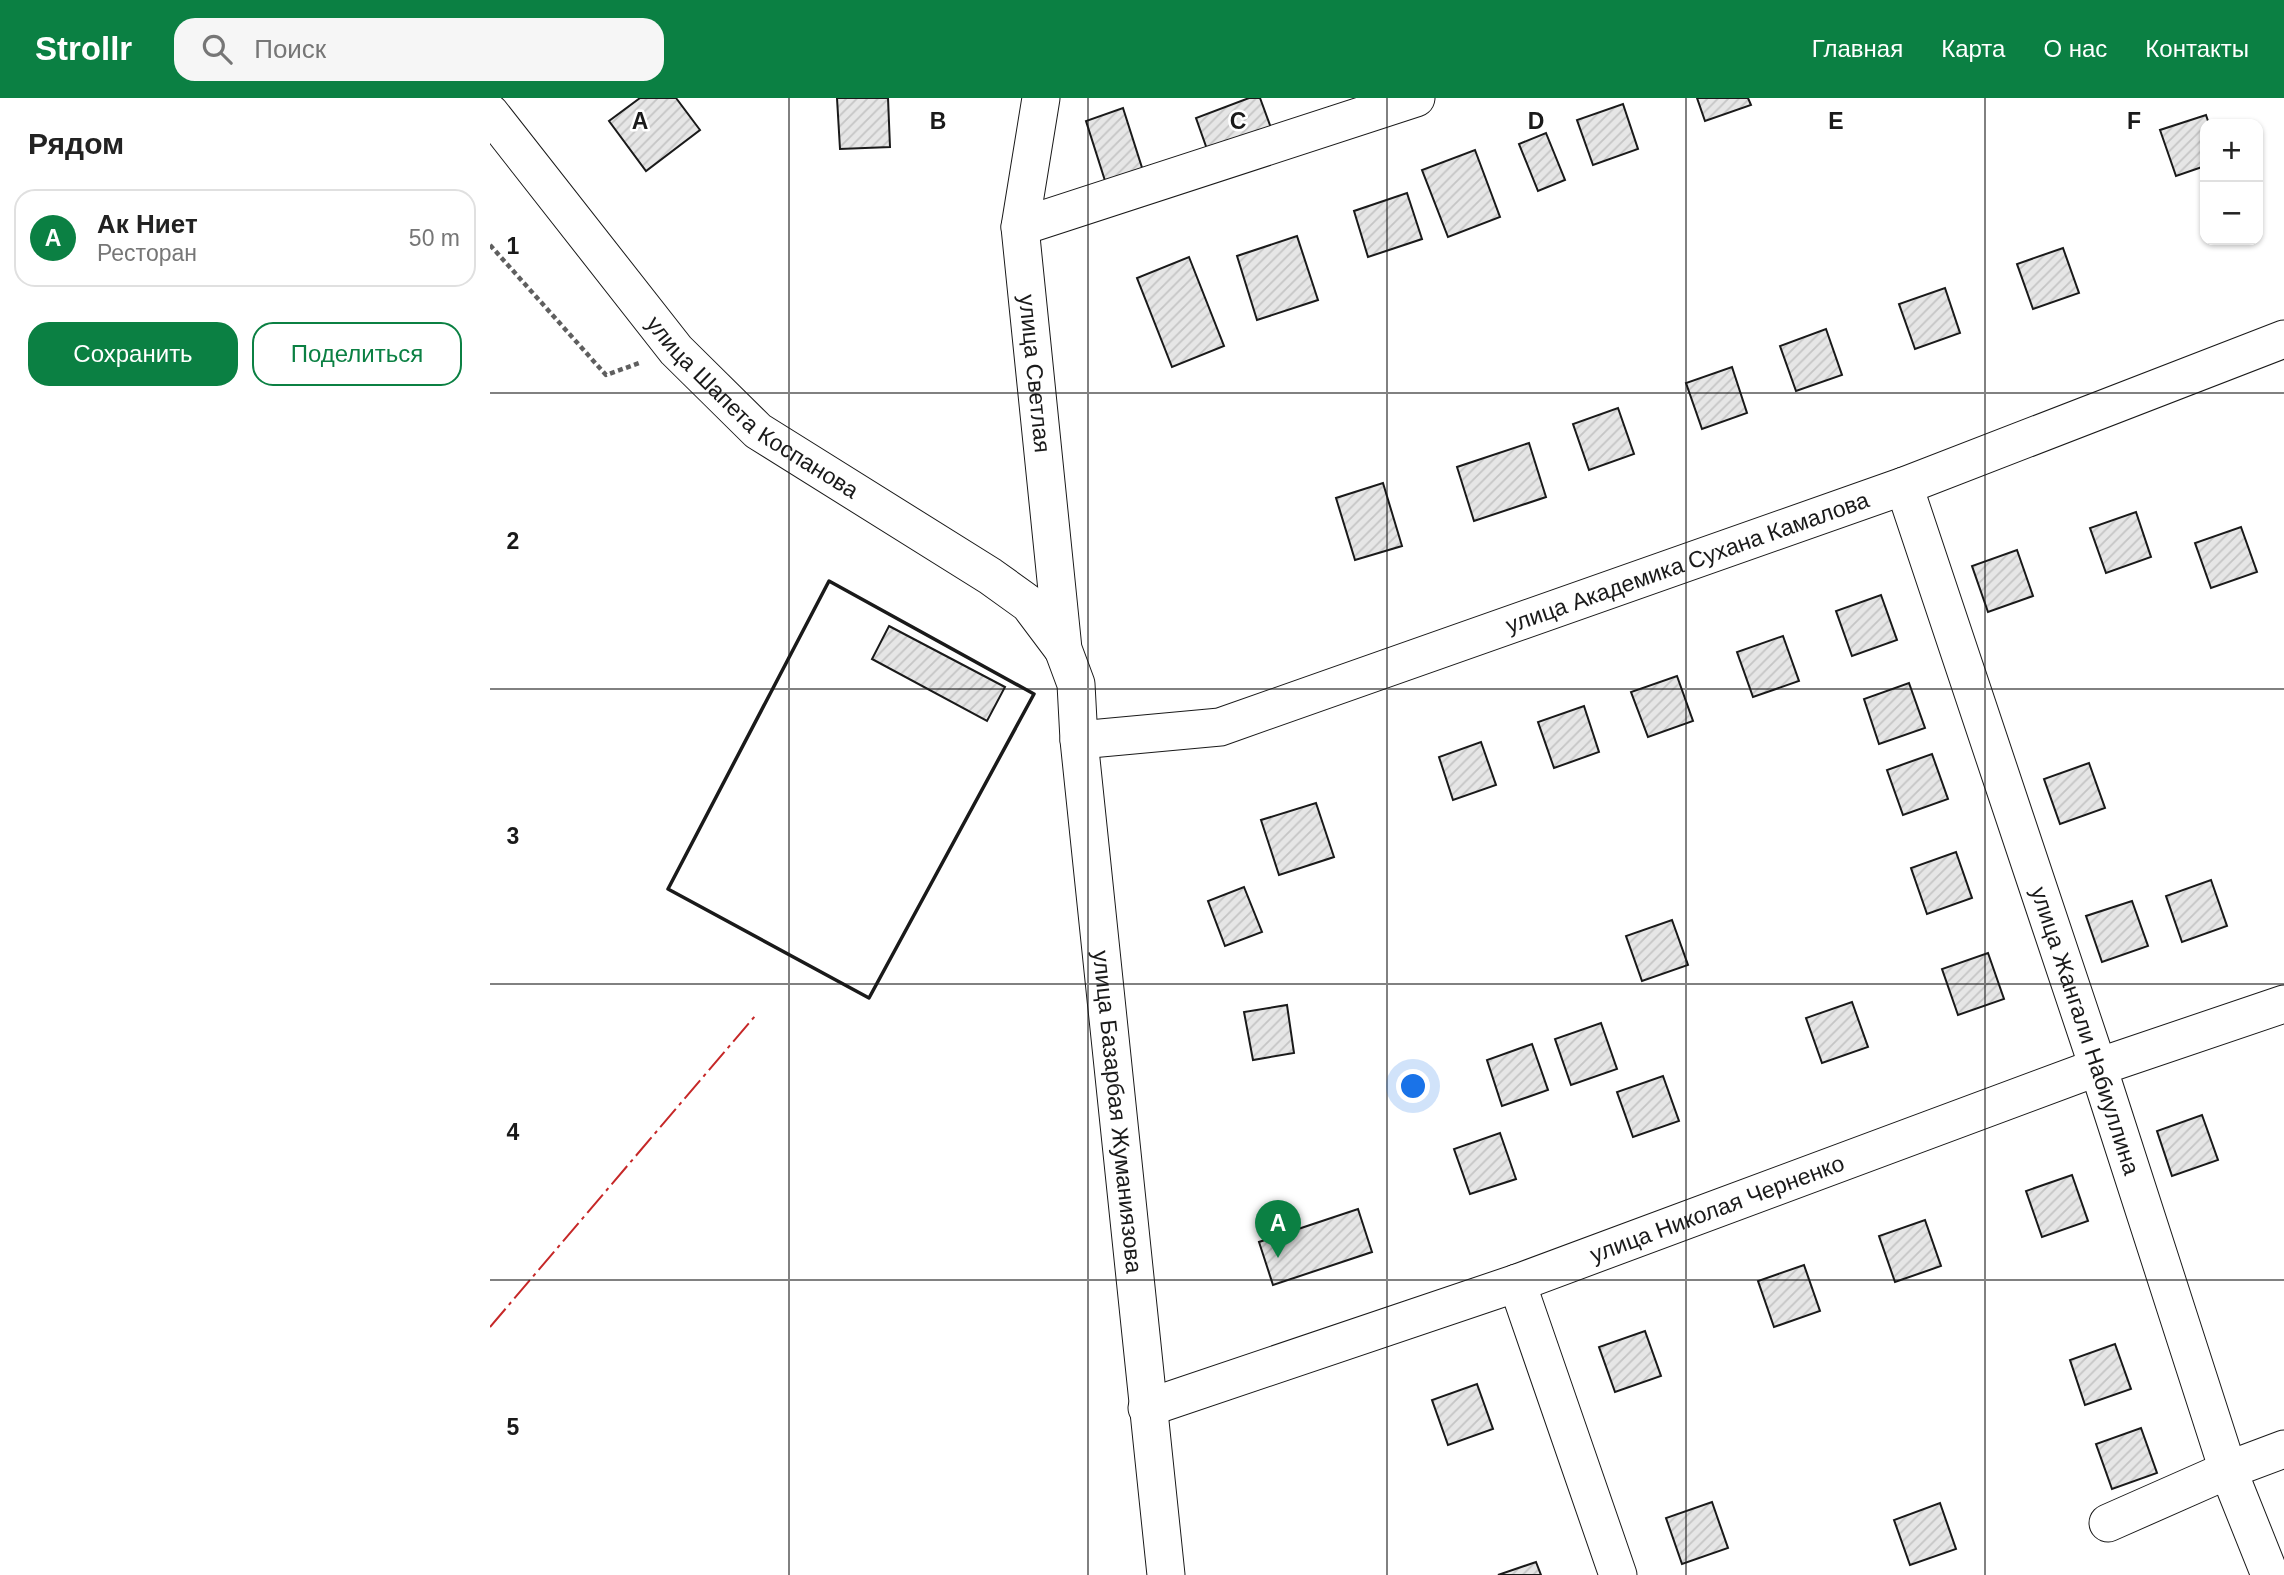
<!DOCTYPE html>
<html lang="ru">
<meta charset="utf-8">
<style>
:root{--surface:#fff;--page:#f6f6f6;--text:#222;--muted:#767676;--line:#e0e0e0;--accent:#0b8043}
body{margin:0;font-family:Arial,sans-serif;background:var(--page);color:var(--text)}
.controls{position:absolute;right:21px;top:21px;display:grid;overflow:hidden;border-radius:14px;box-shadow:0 2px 5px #0004}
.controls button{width:63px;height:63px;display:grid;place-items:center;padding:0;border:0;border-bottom:2px solid var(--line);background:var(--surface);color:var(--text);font:35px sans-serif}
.you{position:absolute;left:924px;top:989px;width:24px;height:24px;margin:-18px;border:5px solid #fff;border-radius:50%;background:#1a73e8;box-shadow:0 0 0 10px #1a73e833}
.badge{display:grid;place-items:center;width:46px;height:46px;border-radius:50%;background:var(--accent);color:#fff;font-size:23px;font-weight:700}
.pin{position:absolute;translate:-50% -58px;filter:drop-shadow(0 2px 4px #0008)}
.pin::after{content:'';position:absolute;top:37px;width:24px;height:21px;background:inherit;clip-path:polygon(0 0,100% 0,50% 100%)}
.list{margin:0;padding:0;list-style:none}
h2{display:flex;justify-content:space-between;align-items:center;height:91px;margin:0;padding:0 28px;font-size:30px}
h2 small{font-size:23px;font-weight:400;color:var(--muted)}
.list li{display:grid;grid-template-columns:46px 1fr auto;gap:21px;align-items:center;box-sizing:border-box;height:98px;margin:0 14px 14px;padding:0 14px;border:2px solid var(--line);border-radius:21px}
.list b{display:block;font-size:26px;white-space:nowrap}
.list p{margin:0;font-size:23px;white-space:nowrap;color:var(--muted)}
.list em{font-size:23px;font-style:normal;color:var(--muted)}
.actions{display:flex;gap:14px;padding:21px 28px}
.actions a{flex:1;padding:16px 0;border:2px solid var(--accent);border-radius:21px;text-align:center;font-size:24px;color:var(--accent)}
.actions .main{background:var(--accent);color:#fff}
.icon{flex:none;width:38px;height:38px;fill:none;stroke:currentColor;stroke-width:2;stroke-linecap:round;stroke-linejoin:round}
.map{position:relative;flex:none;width:1794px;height:1477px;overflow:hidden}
header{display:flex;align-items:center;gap:42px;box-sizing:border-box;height:98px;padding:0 35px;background:var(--accent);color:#fff}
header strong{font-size:33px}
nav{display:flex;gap:38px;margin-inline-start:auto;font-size:24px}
.search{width:490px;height:63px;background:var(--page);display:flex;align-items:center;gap:18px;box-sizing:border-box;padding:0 24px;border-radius:21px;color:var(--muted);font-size:26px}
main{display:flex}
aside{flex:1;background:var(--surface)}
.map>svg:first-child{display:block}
.building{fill:url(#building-hatch);stroke:#1a1a1a;stroke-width:2}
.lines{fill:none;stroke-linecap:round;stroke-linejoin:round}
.minor-casing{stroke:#1a1a1a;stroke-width:39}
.path{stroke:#5f5f5f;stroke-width:4.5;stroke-dasharray:5 3.5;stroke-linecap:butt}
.minor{stroke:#fff;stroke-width:37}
.wall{stroke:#1a1a1a;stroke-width:3.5}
.power{stroke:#c62828;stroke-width:2;stroke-dasharray:24 5 3.5 5;stroke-linecap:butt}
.grid{fill:none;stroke:#1a1a1a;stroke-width:2;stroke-opacity:0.55}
.labels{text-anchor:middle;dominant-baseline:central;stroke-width:5;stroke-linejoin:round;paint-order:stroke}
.street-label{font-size:23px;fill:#1a1a1a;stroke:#fff}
.grid-label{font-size:23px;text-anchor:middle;font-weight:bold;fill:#1a1a1a;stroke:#fff;stroke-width:5;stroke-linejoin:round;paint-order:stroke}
</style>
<header>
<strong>Strollr</strong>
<div class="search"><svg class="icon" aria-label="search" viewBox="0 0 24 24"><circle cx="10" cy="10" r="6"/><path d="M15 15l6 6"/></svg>Поиск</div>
<nav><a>Главная</a><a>Карта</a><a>О нас</a><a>Контакты</a></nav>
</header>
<main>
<aside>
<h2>Рядом<small></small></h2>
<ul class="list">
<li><span class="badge">A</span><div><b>Ак Ниет</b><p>Ресторан</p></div><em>50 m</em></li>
</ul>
<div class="actions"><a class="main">Сохранить</a><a>Поделиться</a></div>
</aside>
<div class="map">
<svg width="1794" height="1477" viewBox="0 0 1794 1477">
<defs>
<pattern id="building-hatch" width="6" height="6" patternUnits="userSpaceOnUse" patternTransform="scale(1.75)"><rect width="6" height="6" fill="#e6e6e6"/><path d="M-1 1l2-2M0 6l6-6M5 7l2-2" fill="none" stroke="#c5c5c5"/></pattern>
</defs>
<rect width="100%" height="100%" fill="#fff"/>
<!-- building -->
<g class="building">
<polygon points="150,0 186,0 210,32 156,73 119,23"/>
<polygon points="347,0 398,0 400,49 350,51"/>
<polygon points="759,0 770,0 781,30 718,54 706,20"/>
<polygon points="1207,0 1258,0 1261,7 1215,23"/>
<polygon points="1133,6 1148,51 1103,67 1087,22"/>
<polygon points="633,10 654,76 617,89 596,23"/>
<polygon points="1716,17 1719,26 1715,26 1715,68 1686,78 1670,32"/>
<polygon points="1056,35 1075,82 1048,93 1029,46"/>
<polygon points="985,52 1010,119 958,139 932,72"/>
<polygon points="917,95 932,141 878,159 864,113"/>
<polygon points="807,138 828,202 767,222 747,158"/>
<polygon points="1573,150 1589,195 1543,211 1527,166"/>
<polygon points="699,159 734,248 682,269 647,180"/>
<polygon points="1455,190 1470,235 1425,251 1409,206"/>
<polygon points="1336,231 1352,277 1306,293 1290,248"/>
<polygon points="1242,269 1257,315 1212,331 1196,285"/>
<polygon points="1128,310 1144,356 1099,372 1083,326"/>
<polygon points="1039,345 1056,399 984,423 967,369"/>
<polygon points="893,385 912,448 865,462 846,400"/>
<polygon points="1646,414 1661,459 1616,475 1600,430"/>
<polygon points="1751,429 1767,474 1721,490 1705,445"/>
<polygon points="1527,452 1543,498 1498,514 1482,468"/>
<polygon points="1391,497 1407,542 1362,558 1346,513"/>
<polygon points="399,528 515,589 497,623 382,561"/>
<polygon points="1293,538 1309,583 1263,599 1247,554"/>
<polygon points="1187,578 1203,623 1158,639 1141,594"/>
<polygon points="1419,585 1435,630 1389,646 1374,601"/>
<polygon points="1094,608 1109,654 1064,670 1048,624"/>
<polygon points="991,644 1006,687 963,702 949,659"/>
<polygon points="1442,656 1458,701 1413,717 1397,672"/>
<polygon points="1599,665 1615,710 1570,726 1554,681"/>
<polygon points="826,705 844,759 789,777 771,722"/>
<polygon points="1466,754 1482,800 1437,816 1421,770"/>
<polygon points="1721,782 1737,828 1692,844 1676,798"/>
<polygon points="754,789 772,834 735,848 718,803"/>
<polygon points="1642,803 1658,848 1612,864 1596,818"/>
<polygon points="1182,822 1198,867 1152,883 1136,838"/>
<polygon points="1498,855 1514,901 1468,917 1452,871"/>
<polygon points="1362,904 1378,949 1332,965 1316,920"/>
<polygon points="797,907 804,955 763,962 754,914"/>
<polygon points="1111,925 1127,971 1081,987 1065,941"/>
<polygon points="1042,946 1058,992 1012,1008 997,962"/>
<polygon points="1173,978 1189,1023 1143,1039 1127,994"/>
<polygon points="1712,1017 1728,1062 1682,1078 1667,1033"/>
<polygon points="1010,1035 1026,1081 980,1096 964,1051"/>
<polygon points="1582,1077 1598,1123 1552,1139 1536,1093"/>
<polygon points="868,1111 882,1154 783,1187 769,1144"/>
<polygon points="1435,1122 1451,1168 1405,1184 1389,1138"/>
<polygon points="1314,1167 1330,1213 1284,1229 1268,1183"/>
<polygon points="1155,1233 1171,1278 1125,1294 1109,1249"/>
<polygon points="1625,1246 1641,1291 1595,1307 1580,1262"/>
<polygon points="987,1286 1003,1331 958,1347 942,1302"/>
<polygon points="1651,1330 1667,1375 1622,1391 1606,1346"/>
<polygon points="1222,1404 1238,1450 1192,1466 1176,1420"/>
<polygon points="1450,1405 1466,1451 1420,1467 1404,1422"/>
<polygon points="1046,1464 1051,1477 1008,1477"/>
</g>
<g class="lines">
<!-- minor casing -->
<g class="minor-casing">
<g id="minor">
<path id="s1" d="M551 0 530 129 573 551 586 586 589 642 676 1477"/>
<path id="s2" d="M0 15 186 252 268 333 500 478 539 506 572 550"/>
<polyline points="530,129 926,0"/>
<path id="s3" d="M1414 388 1608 969 1738 1372 1780 1477"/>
<path id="s4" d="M589 642 730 629 1414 388 1794 241"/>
<polyline points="1027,1185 1128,1477"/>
<path id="s5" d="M657 1310 1027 1185 1608 969 1794 906"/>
<polyline points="1618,1425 1738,1372 1794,1351"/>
</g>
</g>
<!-- path -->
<polyline class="path" points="0,147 116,277 152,264"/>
<!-- minor -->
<use href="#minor" class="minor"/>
<!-- wall -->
<polygon class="wall" points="339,483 544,596 379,900 178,791"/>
<!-- power -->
<polyline class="power" points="0,1229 265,918"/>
</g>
<!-- grid -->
<path class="grid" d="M299 0V1477M598 0V1477M897 0V1477M1196 0V1477M1495 0V1477M0 295H1794M0 591H1794M0 886H1794M0 1182H1794"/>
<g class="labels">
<!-- street labels -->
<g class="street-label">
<text stroke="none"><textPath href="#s1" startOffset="278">улица Светлая</textPath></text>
<text stroke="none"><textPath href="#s2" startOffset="397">улица Шапета Коспанова</textPath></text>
<text stroke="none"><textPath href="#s4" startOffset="637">улица Академика Сухана Камалова</textPath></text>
<text stroke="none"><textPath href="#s3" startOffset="574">улица Жангали Набиуллина</textPath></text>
<text stroke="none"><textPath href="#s1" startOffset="1022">улица Базарбая Жуманиязова</textPath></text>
<text stroke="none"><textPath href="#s5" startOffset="604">улица Николая Черненко</textPath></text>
</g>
</g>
<g class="grid-label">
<text x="150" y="31">A</text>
<text x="448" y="31">B</text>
<text x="748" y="31">C</text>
<text x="1046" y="31">D</text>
<text x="1346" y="31">E</text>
<text x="1644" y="31">F</text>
<text x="23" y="156">1</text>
<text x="23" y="451">2</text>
<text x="23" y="746">3</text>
<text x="23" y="1042">4</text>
<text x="23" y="1337">5</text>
</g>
</svg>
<div class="controls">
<button>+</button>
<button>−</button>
</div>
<div class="you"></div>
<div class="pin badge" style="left:788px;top:1160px">A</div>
</div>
</main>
